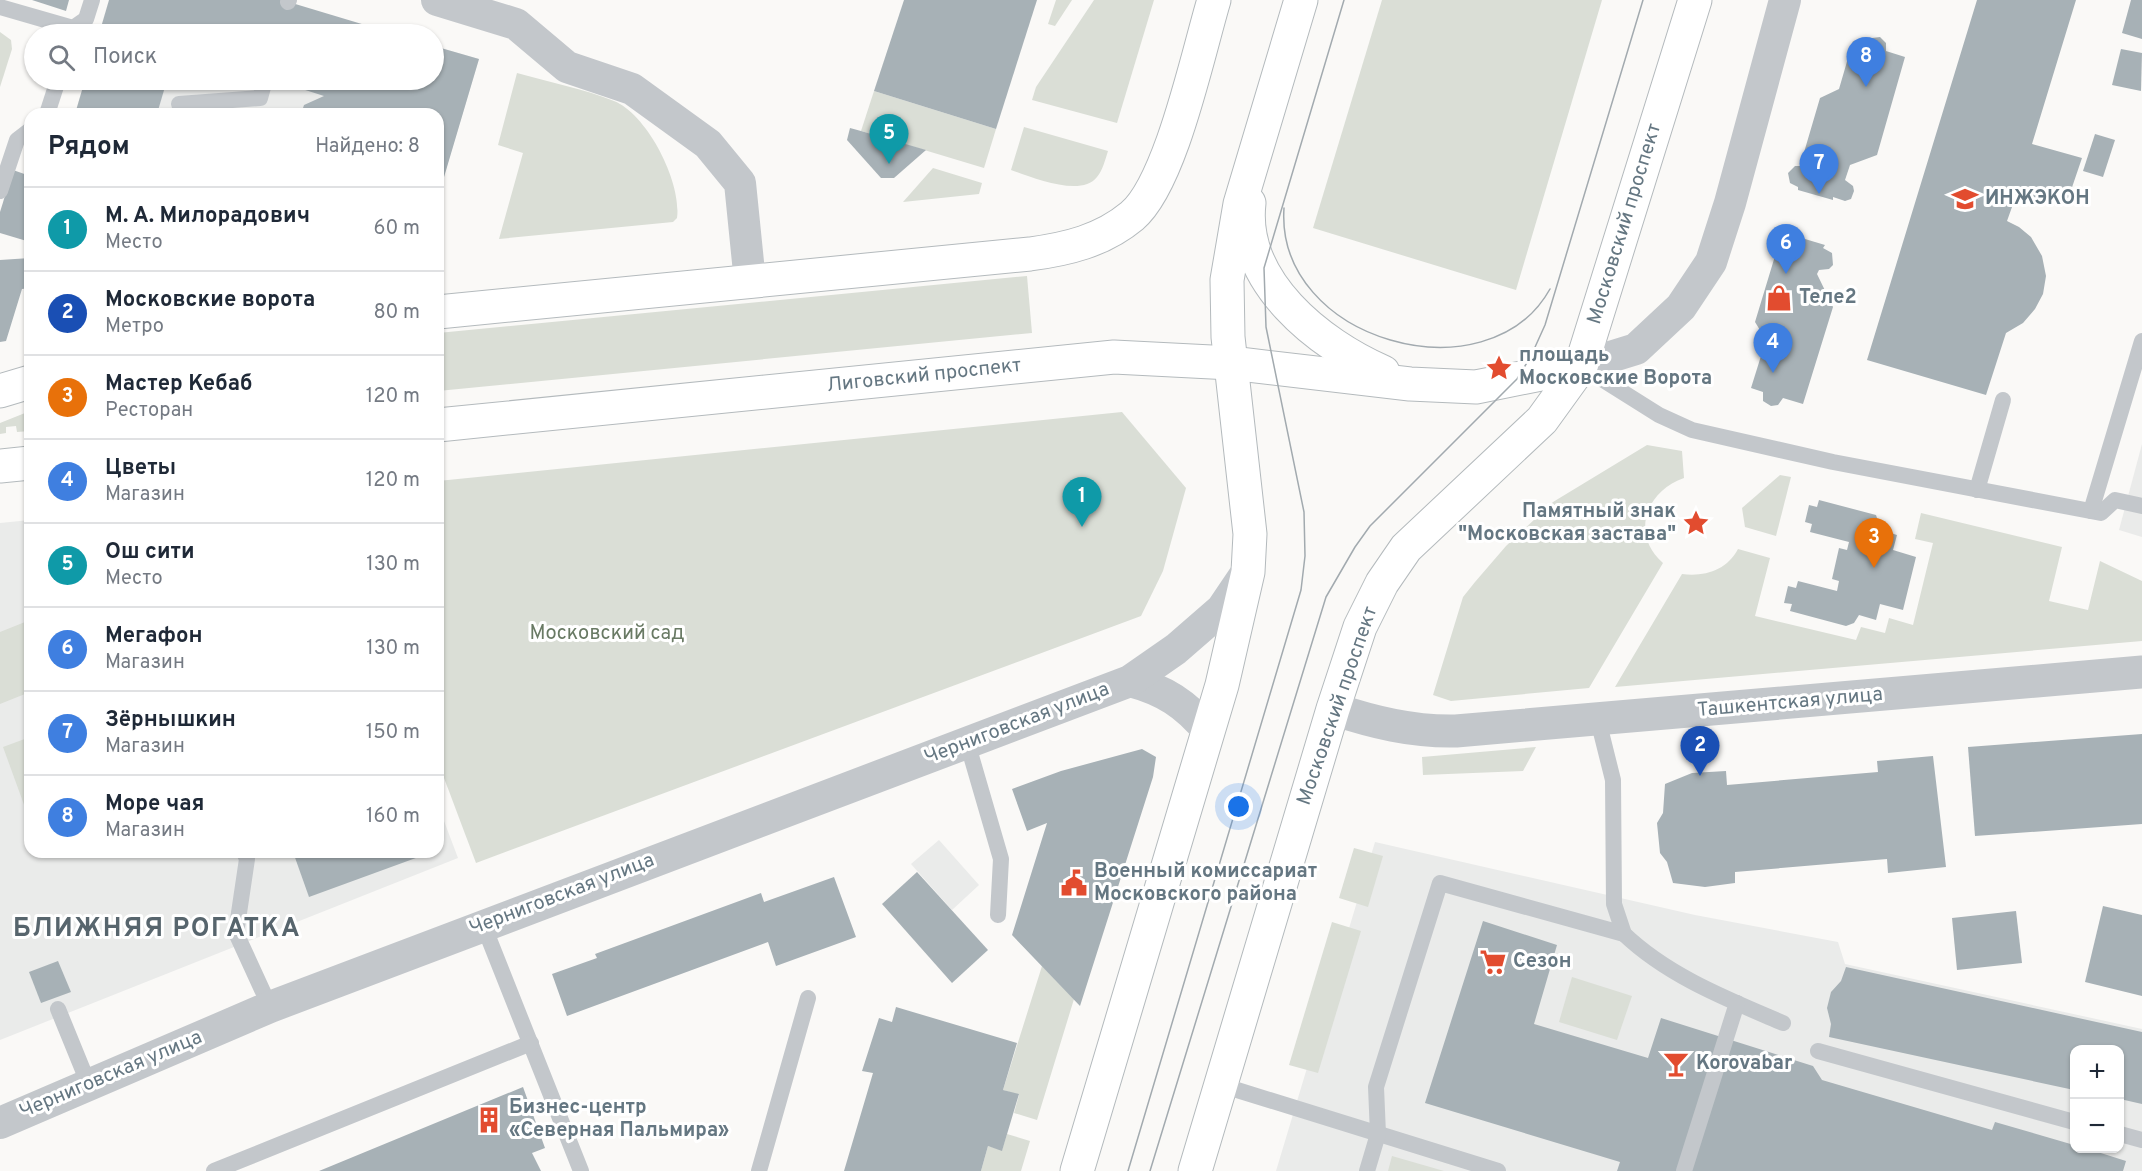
<!DOCTYPE html>
<html lang="ru">
<meta charset="utf-8">
<style>
:root{--surface:#fff;--page:#f2f2f3;--text:#1f2937;--muted:#747a83;--line:#e0e1e3;--accent:#e24c2f}
body{margin:0;font-family:Overpass,sans-serif;background:var(--page);color:var(--text)}
.controls{position:absolute;right:18px;bottom:18px;display:grid;overflow:hidden;border-radius:12px;box-shadow:0 2px 4px #0004}
.controls button{width:54px;height:54px;display:grid;place-items:center;padding:0;border:0;border-bottom:2px solid var(--line);background:var(--surface);color:var(--text);font:30px sans-serif}
.you{position:absolute;left:1239px;top:807px;width:21px;height:21px;margin:-15px;border:4px solid #fff;border-radius:50%;background:#1a73e8;box-shadow:0 0 0 9px #1a73e833}
.badge{display:grid;place-items:center;width:39px;height:39px;border-radius:50%;background:var(--accent);color:#fff;font-size:20px;font-weight:700}
.pin{position:absolute;translate:-50% -50px;filter:drop-shadow(0 2px 3px #0008)}
.pin::after{content:'';position:absolute;top:32px;width:21px;height:18px;background:inherit;clip-path:polygon(0 0,100% 0,50% 100%)}
.list{margin:0;padding:0;list-style:none}
h2{display:flex;justify-content:space-between;align-items:center;height:78px;margin:0;padding:0 24px;font-size:26px}
h2 small{font-size:20px;font-weight:400;color:var(--muted)}
.list li{display:grid;grid-template-columns:39px 1fr auto;gap:18px;align-items:center;box-sizing:border-box;height:84px;padding:0 24px;border-top:2px solid var(--line)}
.list b{display:block;font-size:22px;white-space:nowrap}
.list p{margin:0;font-size:20px;white-space:nowrap;color:var(--muted)}
.list em{font-size:20px;font-style:normal;color:var(--muted)}
.icon{flex:none;width:33px;height:33px;fill:none;stroke:currentColor;stroke-width:2;stroke-linecap:round;stroke-linejoin:round}
.map{position:relative;flex:none;width:2142px;height:1171px;overflow:hidden}
.search{position:absolute;background:var(--surface);box-shadow:0 2px 4px #0004;left:24px;top:24px;width:420px;height:66px;display:flex;align-items:center;gap:15px;box-sizing:border-box;padding:0 21px;border-radius:33px;color:var(--muted);font-size:22px}
.panel{position:absolute;background:var(--surface);box-shadow:0 2px 4px #0004;left:24px;top:108px;width:420px;height:750px;border-radius:18px}
.map>svg:first-child{display:block}
.built{fill:#eaebea;fill-rule:evenodd}
.green{fill:#daded6}
.building{fill:#a7b1b6}
.lines{fill:none;stroke-linecap:round;stroke-linejoin:round}
.primary-casing{stroke:#b4babd;stroke-width:35}
.service{stroke:#c3c7cb;stroke-width:16}
.minor{stroke:#c3c7cb;stroke-width:32}
.tertiary{stroke:#c3c7cb;stroke-width:33}
.primary{stroke:#fff;stroke-width:33}
.tram{stroke:#a2aaaf;stroke-width:1.5}
.labels{text-anchor:middle;dominant-baseline:central;stroke-width:6;stroke-linejoin:round;paint-order:stroke}
.poi-label{font-size:20px;font-weight:bold;fill:#657782;stroke:#fff;text-anchor:start}
.street-label{font-size:20px;fill:#657782;stroke:#fff}
.park-label{font-size:20px;fill:#697a64;stroke:#fff}
.district-label{font-size:26px;font-weight:bold;letter-spacing:1.5px;fill:#57656d;stroke:#fff}
</style>
<div class="map">
<svg width="2142" height="1171" viewBox="0 0 2142 1171">
<rect width="100%" height="100%" fill="#faf9f7"/>
<!-- built -->
<g class="built">
<polygon points="434,46 479,59 438,196 438,114 75,114 85,80 434,80"/>
<polygon points="2142,444 2142,537 2119,530"/>
<polygon points="30,520 30,852 438,852 438,805 458,858 0,1040 0,523"/>
<polygon points="939,840 979,885 952,910 911,864"/>
<path d="M1375 842 1695 915 1838 942 1845 964 2142 1029V1171H1276ZM2074 1050H2120V1148H2074Z"/>
</g>
<!-- green -->
<g class="green">
<polygon points="1056,0 1072,0 1055,26 1048,24"/>
<polygon points="1094,0 1154,0 1117,123 1032,100 1036,87"/>
<polygon points="1382,0 1602,0 1516,290 1313,228"/>
<polygon points="0,32 11,40 12,49 0,87"/>
<path d="M517 73C549 82 584 89 614 101 648 115 682 183 677 218L673 222 499 239 523 153 498 145Z"/>
<polygon points="874,91 996,129 984,168 861,131"/>
<path d="M1024 127 1108 151C1105 160 1103 170 1097 177 1081 198 1032 177 1011 170Z"/>
<polygon points="933,168 982,183 979,194 903,202"/>
<polygon points="1027,276 1032,333 438,391 438,333"/>
<polygon points="30,411 30,431 17,432 16,426 6,427 6,433 0,434 0,423"/>
<polygon points="1122,412 1186,488 1163,571 1141,616 476,863 438,762 438,481"/>
<path d="M1647 445 1682 451 1684 478C1646 491 1630 534 1663 563L1589 688 1451 701 1433 695 1463 597 1475 582 1506 546 1553 502Z"/>
<polygon points="1780,475 1791,477 1776,536 1745,527 1742,508"/>
<path d="M1921 513 2062 547 2049 601 2088 610 2100 561 2142 581V641L1615 687 1682 574C1705 577 1727 570 1738 549L1770 558 1755 616 1856 640 1861 627 1885 633 1889 618 1913 625 1933 543 1915 539Z"/>
<polygon points="30,620 30,692 0,704 0,632"/>
<polygon points="30,737 30,812 27,813 3,747"/>
<polygon points="1536,747 1523,771 1423,775 1422,757"/>
<polygon points="1354,848 1383,856 1368,907 1339,898"/>
<polygon points="1332,922 1361,931 1318,1073 1289,1065"/>
<polygon points="1042,966 1074,999 1037,1120 1014,1113 1019,1095 1003,1090"/>
<polygon points="1572,977 1632,996 1617,1040 1559,1022"/>
<polygon points="1007,1134 1030,1141 1021,1171 981,1171 988,1146 1002,1150"/>
<polygon points="1392,1156 1444,1171 1388,1171"/>
</g>
<!-- building -->
<g class="building">
<polygon points="32,0 69,0 66,11"/>
<polygon points="109,0 282,0 395,34 99,34"/>
<polygon points="904,0 1037,0 996,129 874,91"/>
<polygon points="1977,0 2076,0 2032,144 2082,158 2066,205 2017,193 2007,221 2019,227 2031,237 2042,256 2046,276 2043,294 2035,309 2023,323 2006,333 1986,395 1867,360"/>
<polygon points="2131,0 2142,0 2142,39 2122,33"/>
<polygon points="1880,37 1886,43 1886,51 1905,57 1877,155 1850,165 1845,180 1853,186 1854,191 1851,199 1845,201 1833,197 1833,200 1798,190 1798,187 1790,183 1788,173 1795,166 1800,166 1820,98 1839,89 1853,41 1866,45 1872,38"/>
<polygon points="434,46 479,59 439,194 438,114 301,114 304,105 324,96 274,80 434,80"/>
<polygon points="2121,49 2142,53 2141,91 2112,85"/>
<polygon points="85,80 167,80 157,114 75,114"/>
<polygon points="850,128 861,131 926,150 894,178 881,178 847,140"/>
<polygon points="2095,134 2115,140 2103,177 2083,171"/>
<polygon points="13,170 30,176 30,242 0,233 0,212"/>
<polygon points="1785,233 1825,245 1823,248 1832,253 1833,265 1829,269 1819,270 1817,274 1833,307 1803,404 1783,398 1778,405 1771,406 1763,401 1763,392 1751,388 1766,340 1755,322 1775,256 1769,250 1768,242 1771,237 1784,236"/>
<polygon points="30,258 30,288 22,289 6,341 0,342 0,260"/>
<polygon points="1819,500 1876,515 1881,530 1897,535 1893,550 1916,557 1903,610 1880,604 1876,620 1859,615 1854,623 1846,626 1790,611 1792,604 1784,603 1788,586 1796,588 1798,581 1837,591 1839,581 1832,579 1839,548 1847,550 1849,542 1810,532 1812,524 1805,522 1809,505 1817,507"/>
<polygon points="2142,734 2142,824 1975,836 1968,747"/>
<polygon points="1142,749 1156,757 1153,777 1080,1006 1012,935 1047,823 1027,831 1012,789 1061,771"/>
<polygon points="1933,756 1946,867 1888,873 1887,859 1735,872 1735,883 1705,887 1673,883 1667,862 1660,853 1657,823 1663,813 1665,784 1692,773 1726,771 1727,785 1878,772 1877,761"/>
<polygon points="293,852 423,852 424,855 309,897"/>
<polygon points="917,872 988,950 952,983 882,904"/>
<polygon points="834,877 856,937 776,966 768,942 567,1016 552,974 597,958 595,954 761,893 764,902"/>
<polygon points="2103,906 2142,915 2142,996 2085,982"/>
<polygon points="2016,911 2022,963 1957,970 1952,918"/>
<polygon points="1483,921 1557,945 1534,1024 1648,1058 1661,1018 1813,1066 1822,1080 1992,1130 1995,1122 2074,1145 2074,1148 2085,1148 2126,1161 2123,1171 1617,1171 1620,1162 1425,1103"/>
<polygon points="58,961 71,992 41,1003 29,972"/>
<polygon points="1846,967 2142,1032 2142,1104 2120,1099 2120,1050 2074,1050 2074,1090 1829,1037 1831,1024 1827,1008 1831,992 1841,981"/>
<polygon points="896,1007 1017,1043 1003,1090 1019,1094 1002,1151 988,1146 981,1171 844,1171 873,1073 862,1071 879,1018 892,1022"/>
<polygon points="523,1087 545,1148 532,1153 541,1171 319,1171"/>
</g>
<g class="lines">
<!-- primary casing -->
<g class="primary-casing">
<g id="primary">
<path d="M1249 203C1240 282 1319 344 1383 372"/>
<path d="M438 312 1030 254C1067 249 1102 241 1132 216 1171 183 1198 53 1214 0"/>
<polyline points="0,391 30,382"/>
<polyline points="438,425 1114,357 1231,363 1410,384 1476,387 1581,366"/>
<polyline points="0,466 30,463"/>
<polyline points="1077,1171 1222,685 1248,572 1250,534 1228,337 1227,280 1240,204 1301,0"/>
<polyline points="1195,1171 1333,709 1360,627 1382,583 1406,548 1542,420 1581,366 1695,0"/>
</g>
</g>
<!-- service -->
<g class="service">
<polyline points="288,2 289,0"/>
<polyline points="0,7 73,28 71,34"/>
<polyline points="73,28 86,19 92,0"/>
<polyline points="179,104 260,98 265,80"/>
<polyline points="47,114 58,80"/>
<polyline points="0,191 17,140 30,130"/>
<polyline points="1581,366 1659,415 1692,430 1833,462 2101,513 2115,500 2142,506"/>
<polyline points="1977,490 2003,400"/>
<polyline points="2091,511 2142,341"/>
<polyline points="967,742 1001,859 998,915"/>
<polyline points="244,852 247,859 236,933 270,1007"/>
<polyline points="483,924 581,1171"/>
<path d="M1624 934C1668 976 1727 999 1783 1023"/>
<polyline points="58,1009 89,1085"/>
<polyline points="1818,1051 2074,1122"/>
<polyline points="1221,1085 1498,1171"/>
<polyline points="2120,1134 2142,1140"/>
<polyline points="214,1171 531,1043"/>
<polyline points="759,1171 808,998"/>
<polyline points="1367,1171 1378,1134 1376,1087 1440,883 1624,934 1614,904 1613,780 1598,720"/>
<polyline points="1684,1171 1737,1003"/>
</g>
<!-- minor -->
<g class="minor">
<polyline points="437,0 516,24 567,67 632,89 708,144 740,183 750,282"/>
<polyline points="1581,366 1636,349 1681,307 1711,262 1730,203 1785,0"/>
<path d="M1130 681C1164 690 1186 704 1208 731"/>
<polyline points="0,1123 270,1007 1130,681 1176,649 1222,609 1247,572"/>
</g>
<!-- tertiary -->
<path class="tertiary" d="M1333 709C1373 722 1412 732 1456 731L2142 672"/>
<!-- primary -->
<use href="#primary" class="primary"/>
<!-- tram -->
<g class="tram">
<path d="M1284 208C1275 341 1488 400 1550 289"/>
<polyline points="1128,1171 1301,590 1305,556 1304,512 1266,327 1264,268 1344,0"/>
<polyline points="1150,1171 1326,597 1355,547 1370,526 1517,379 1531,356 1545,325 1643,0"/>
</g>
</g>
<!-- icons -->
<defs>
<g id="university-bare" transform="scale(2.07)"><path d="M0-5L7-2L0 1L-7-2ZM-4 1L0 2.5L4 1V4Q0 6-4 4Z" fill="#e24c2f" stroke="#fff" stroke-width="2.5" paint-order="stroke"/></g>
<g id="shop-bare" transform="scale(2.07)"><path d="M-5-2.5h2.3a2.7 3.5 0 0 1 5.4 0H5L5.5 6h-11ZM-1.5-2.5h3a1.5 2.3 0 0 0-3 0Z" fill="#e24c2f" stroke="#fff" stroke-width="2.5" paint-order="stroke"/></g>
<g id="sight-bare" transform="scale(2.07)"><path d="M0-6L1.8-2.2L6-1.7L2.9 1.2L3.7 5.4L0 3.3L-3.7 5.4L-2.9 1.2L-6-1.7L-1.8-2.2Z" fill="#e24c2f" stroke="#fff" stroke-width="2.5" paint-order="stroke"/></g>
<g id="civic-bare" transform="scale(2.07)"><path d="M-.6-6.5H3V-4.5H.6V-3L4-1V1h2V6H-6V1h2V-1L-.6-3ZM-1.2 2.5V6h2.4V2.5Z" fill="#e24c2f" stroke="#fff" stroke-width="2.5" paint-order="stroke"/></g>
<g id="supermarket-bare" transform="scale(2.07)"><path d="M-6-5.5h2.5l.6 2H6L4.5 2H-2.5L-4.4-4H-6ZM-1.5 3.2a1.3 1.3 0 1 0 .1 0ZM3 3.2a1.3 1.3 0 1 0 .1 0Z" fill="#e24c2f" stroke="#fff" stroke-width="2.5" paint-order="stroke"/></g>
<g id="bar-bare" transform="scale(2.07)"><path d="M-6-5H6L.8 .8V4.5H3.5V6h-7V4.5H-.8V.8Z" fill="#e24c2f" stroke="#fff" stroke-width="2.5" paint-order="stroke"/></g>
<g id="building-bare" transform="scale(2.07)"><path d="M-4-6H4V6H1V3H-1V6H-4ZM-2.5-4.3h1.7v1.8h-1.7ZM.8-4.3h1.7v1.8H.8ZM-2.5-1h1.7V.8h-1.7ZM.8-1h1.7V.8H.8Z" fill="#e24c2f" stroke="#fff" stroke-width="2.5" paint-order="stroke"/></g>
</defs>
<g fill-rule="evenodd">
<use href="#university-bare" x="1965" y="199"/>
<use href="#shop-bare" x="1779" y="298"/>
<use href="#sight-bare" x="1499" y="368"/>
<use href="#sight-bare" x="1696" y="523"/>
<use href="#civic-bare" x="1074" y="883"/>
<use href="#supermarket-bare" x="1493" y="962"/>
<use href="#bar-bare" x="1676" y="1064"/>
<use href="#building-bare" x="489" y="1120"/>
</g>
<g class="labels">
<!-- poi labels -->
<g class="poi-label">
<text x="1985" y="199">ИНЖЭКОН</text>
<text x="1799" y="298">Теле2</text>
<text x="1519" y="356">площадь<tspan x="1519" dy="23">Московские Ворота</tspan></text>
<text x="1676" y="512" text-anchor="end">Памятный знак<tspan x="1676" dy="23">"Московская застава"</tspan></text>
<text x="1094" y="872">Военный комиссариат<tspan x="1094" dy="23">Московского района</tspan></text>
<text x="1513" y="962">Сезон</text>
<text x="1696" y="1064">Korovabar</text>
<text x="509" y="1108">Бизнес-центр<tspan x="509" dy="23">«Северная Пальмира»</tspan></text>
</g>
<!-- street labels -->
<g class="street-label">
<text transform="translate(1625 224) rotate(-73)">Московский проспект</text>
<text transform="translate(924 376) rotate(-6)">Лиговский проспект</text>
<text transform="translate(1790 703) rotate(-5)">Ташкентская улица</text>
<text transform="translate(1338 706) rotate(-71)">Московский проспект</text>
<text transform="translate(1017 724) rotate(-21)">Черниговская улица</text>
<text transform="translate(562 895) rotate(-21)">Черниговская улица</text>
<text transform="translate(111 1075) rotate(-23)">Черниговская улица</text>
</g>
<!-- park labels -->
<g class="park-label">
<text x="607" y="634">Московский сад</text>
</g>
<!-- district labels -->
<g class="district-label">
<text x="157" y="929">БЛИЖНЯЯ РОГАТКА</text>
</g>
</g>
</svg>
<div class="controls">
<button>+</button>
<button>−</button>
</div>
<div class="you"></div>
<div class="pin badge" style="left:1082px;top:527px;background:#0f9aa8">1</div>
<div class="pin badge" style="left:1700px;top:776px;background:#1a4fb4">2</div>
<div class="pin badge" style="left:1874px;top:568px;background:#e8710a">3</div>
<div class="pin badge" style="left:1773px;top:373px;background:#3f7fe0">4</div>
<div class="pin badge" style="left:889px;top:164px;background:#0f9aa8">5</div>
<div class="pin badge" style="left:1786px;top:274px;background:#3f7fe0">6</div>
<div class="pin badge" style="left:1819px;top:194px;background:#3f7fe0">7</div>
<div class="pin badge" style="left:1866px;top:87px;background:#3f7fe0">8</div>
<div class="search"><svg class="icon" aria-label="search" viewBox="0 0 24 24"><circle cx="10" cy="10" r="6"/><path d="M15 15l6 6"/></svg>Поиск</div>
<section class="panel">
<h2>Рядом<small>Найдено: 8</small></h2>
<ul class="list">
<li><span class="badge" style="background:#0f9aa8">1</span><div><b>М. А. Милорадович</b><p>Место</p></div><em>60 m</em></li>
<li><span class="badge" style="background:#1a4fb4">2</span><div><b>Московские ворота</b><p>Метро</p></div><em>80 m</em></li>
<li><span class="badge" style="background:#e8710a">3</span><div><b>Мастер Кебаб</b><p>Ресторан</p></div><em>120 m</em></li>
<li><span class="badge" style="background:#3f7fe0">4</span><div><b>Цветы</b><p>Магазин</p></div><em>120 m</em></li>
<li><span class="badge" style="background:#0f9aa8">5</span><div><b>Ош сити</b><p>Место</p></div><em>130 m</em></li>
<li><span class="badge" style="background:#3f7fe0">6</span><div><b>Мегафон</b><p>Магазин</p></div><em>130 m</em></li>
<li><span class="badge" style="background:#3f7fe0">7</span><div><b>Зёрнышкин</b><p>Магазин</p></div><em>150 m</em></li>
<li><span class="badge" style="background:#3f7fe0">8</span><div><b>Море чая</b><p>Магазин</p></div><em>160 m</em></li>
</ul>
</section>
</div>
